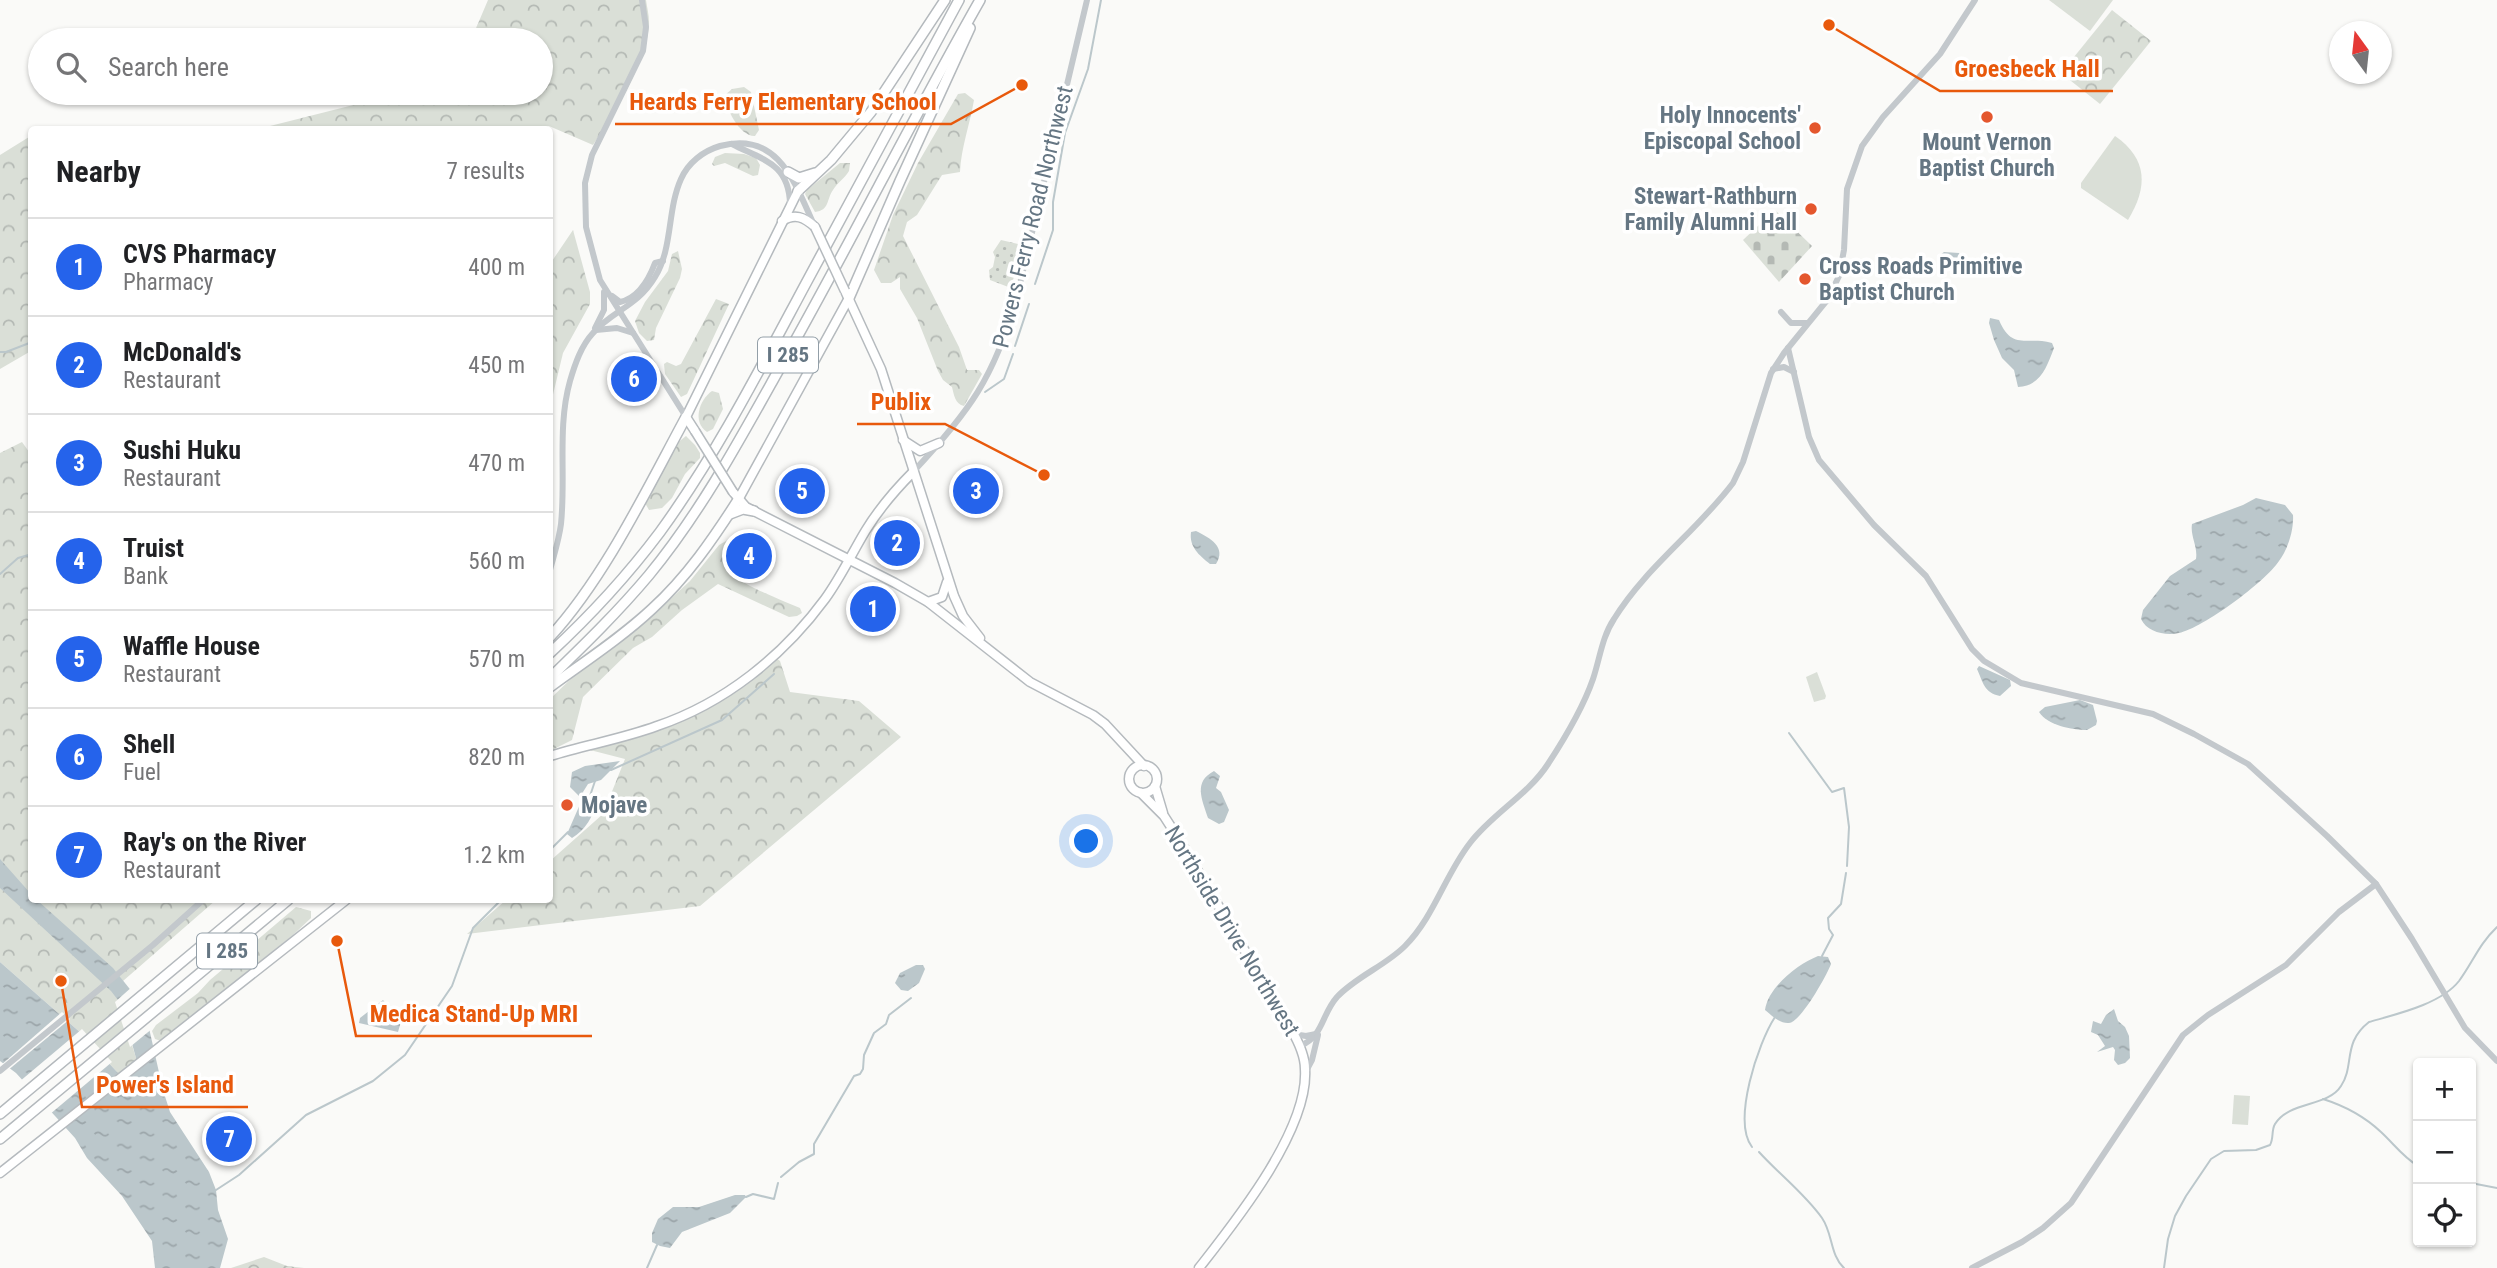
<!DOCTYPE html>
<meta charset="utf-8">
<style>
:root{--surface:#fff;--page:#f2f2f2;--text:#202124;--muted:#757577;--line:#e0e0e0;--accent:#2563eb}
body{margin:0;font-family:"Roboto Condensed",sans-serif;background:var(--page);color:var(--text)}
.controls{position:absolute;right:21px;bottom:21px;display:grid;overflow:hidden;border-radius:7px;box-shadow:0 2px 5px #0004}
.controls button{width:63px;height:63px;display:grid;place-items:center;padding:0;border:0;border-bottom:2px solid var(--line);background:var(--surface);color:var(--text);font:35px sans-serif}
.compass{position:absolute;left:2329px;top:21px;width:63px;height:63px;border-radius:50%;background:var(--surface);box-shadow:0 2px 5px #0004;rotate:345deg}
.you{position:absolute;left:1087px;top:842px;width:24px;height:24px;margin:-18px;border:5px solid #fff;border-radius:50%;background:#1a73e8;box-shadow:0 0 0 10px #1a73e833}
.badge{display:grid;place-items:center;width:46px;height:46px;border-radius:50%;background:var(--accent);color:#fff;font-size:23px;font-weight:700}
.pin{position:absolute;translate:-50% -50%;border:4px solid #fff;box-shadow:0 2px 7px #0006}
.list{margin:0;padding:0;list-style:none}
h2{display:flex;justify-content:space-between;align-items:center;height:91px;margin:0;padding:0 28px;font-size:30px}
h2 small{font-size:23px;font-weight:400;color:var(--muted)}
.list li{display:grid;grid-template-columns:46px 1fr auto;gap:21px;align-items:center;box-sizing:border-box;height:98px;padding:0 28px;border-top:2px solid var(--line)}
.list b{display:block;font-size:26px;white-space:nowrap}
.list p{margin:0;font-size:23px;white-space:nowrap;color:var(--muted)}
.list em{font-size:23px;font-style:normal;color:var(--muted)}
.icon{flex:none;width:38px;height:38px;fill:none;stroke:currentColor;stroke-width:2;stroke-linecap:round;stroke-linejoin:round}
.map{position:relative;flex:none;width:2497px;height:1268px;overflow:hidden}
.search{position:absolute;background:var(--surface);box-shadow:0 2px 5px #0004;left:28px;top:28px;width:525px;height:77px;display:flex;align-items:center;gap:18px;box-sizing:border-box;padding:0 24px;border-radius:38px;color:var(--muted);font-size:26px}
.panel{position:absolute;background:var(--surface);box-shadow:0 2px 5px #0004;left:28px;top:126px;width:525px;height:777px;border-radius:7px}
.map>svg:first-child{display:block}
.grass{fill:url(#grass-dots)}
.forest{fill:url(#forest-crowns)}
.cemetery{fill:url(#cemetery-stones)}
.pitch{fill:#dadfd7}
.water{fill:url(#water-ripples)}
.pier{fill:#fafaf8}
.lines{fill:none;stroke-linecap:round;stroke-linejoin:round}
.stream{stroke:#bbc7cb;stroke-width:2}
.major-casing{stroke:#b5babe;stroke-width:11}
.highway-casing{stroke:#b4b9bd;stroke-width:12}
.minor{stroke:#c3c8cc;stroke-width:6}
.major{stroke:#fff;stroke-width:8}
.highway{stroke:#fff;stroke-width:9}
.major-bridge-casing{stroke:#b5babe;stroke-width:11;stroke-linecap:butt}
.major-bridge{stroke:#fff;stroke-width:8}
.poi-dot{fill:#e4572e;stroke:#fff;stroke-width:2.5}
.labels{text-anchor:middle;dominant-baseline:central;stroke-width:7;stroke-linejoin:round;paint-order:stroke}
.shield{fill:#fff;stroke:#939fa8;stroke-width:2}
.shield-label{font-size:21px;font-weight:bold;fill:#657683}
.poi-label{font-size:23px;font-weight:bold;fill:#657683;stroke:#fff;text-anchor:end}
.street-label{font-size:23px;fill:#657683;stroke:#fff}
.leader{fill:none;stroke:#e8590c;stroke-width:2.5}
.callout-dot{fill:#e8590c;stroke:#fff;stroke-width:2.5}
.callout-label{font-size:24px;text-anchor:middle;font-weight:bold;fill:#e8590c;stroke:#fff;stroke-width:7;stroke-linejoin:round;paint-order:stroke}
</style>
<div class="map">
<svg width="2497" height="1268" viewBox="0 0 2497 1268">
<defs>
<pattern id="grass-dots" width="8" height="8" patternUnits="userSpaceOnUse" patternTransform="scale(1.75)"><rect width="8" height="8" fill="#dadfd7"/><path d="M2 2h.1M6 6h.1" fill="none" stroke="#b4b9b4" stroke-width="1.8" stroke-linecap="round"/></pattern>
<pattern id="forest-crowns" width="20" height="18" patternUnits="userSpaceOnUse" patternTransform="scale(1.75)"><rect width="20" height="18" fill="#dadfd7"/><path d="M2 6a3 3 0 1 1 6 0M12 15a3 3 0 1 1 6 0" fill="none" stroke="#b4b9b4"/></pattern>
<pattern id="cemetery-stones" width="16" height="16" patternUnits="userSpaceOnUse" patternTransform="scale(1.75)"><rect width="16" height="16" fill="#dadfd7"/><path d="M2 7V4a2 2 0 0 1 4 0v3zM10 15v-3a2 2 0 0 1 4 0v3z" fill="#b4b9b4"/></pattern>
<pattern id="water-ripples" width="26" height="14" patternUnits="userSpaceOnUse" patternTransform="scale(1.75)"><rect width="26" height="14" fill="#bbc7cb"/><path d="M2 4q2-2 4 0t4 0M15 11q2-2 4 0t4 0" fill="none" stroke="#9ca6aa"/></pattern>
</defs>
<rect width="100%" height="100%" fill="#fafaf8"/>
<!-- grass -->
<polygon class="grass" points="1001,240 1022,245 1011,288 990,280 989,270 993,267 995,257 993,252"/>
<!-- forest -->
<g class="forest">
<path d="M488 0H646C647 7 649 15 649 22 649 60 613 114 593 145L549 126 525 130H208L266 127 401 93H541V40H471Z"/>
<polygon points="2112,10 2151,41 2100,104 2061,73"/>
<path d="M744 87 751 92 759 130 755 136C740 137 725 108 725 95L732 89Z"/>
<path d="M965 93 974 100C970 124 961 148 960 172L942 175 917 215 907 222 903 236 959 347 967 370H979L982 374 964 406C955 404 954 395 952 387L943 380 938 371 917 318 900 289V277L891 283H881L874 270 893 215 918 163 958 94Z"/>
<polygon points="29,137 32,137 31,351 0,369 0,155"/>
<polygon points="725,153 744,154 756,158 760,165 758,175 753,176 725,163 714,166 712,164 715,157"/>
<path d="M840 163H850L849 171C845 178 837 183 833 190 826 200 830 210 815 212L805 194 807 190Z"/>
<polygon points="573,230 590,292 590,304 563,353 550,407 550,264"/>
<polygon points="678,251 682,269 680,278 656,328 654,340 647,341 639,333 635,321 645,302 668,271 672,254"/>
<polygon points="716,299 729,304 687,394 681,397 665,374 664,364 667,362 676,366 681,364"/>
<path d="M712 391 719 393 723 409 713 429 707 432C692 422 699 400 712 391Z"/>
<polygon points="686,436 695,445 700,453 700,458 685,474 672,498 662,508 649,510 645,503 676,444"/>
<polygon points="22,442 32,456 32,900 216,900 123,981 114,970 115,990 136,1058 136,1066 125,1076 118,1073 82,1034 0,962 0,453"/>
<path d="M733 537 736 539C734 547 724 557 724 564 726 580 785 601 800 608L802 613 797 616 789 617 718 584 682 610 652 637 633 648 583 697 572 740 550 751V699L579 671 644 623 690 581 719 545Z"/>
<path d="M776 658 780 661 790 692 859 701 901 737 700 906 467 934 506 900H550V861L603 814 625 759 590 750C663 731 719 711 776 658Z"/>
<polygon points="296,907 311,911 311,918 293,935 161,1041 155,1039 152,1031 156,1025 198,993 210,980"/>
<polygon points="264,1257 287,1266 304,1268 231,1268"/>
</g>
<!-- cemetery -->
<polygon class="cemetery" points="1775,210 1812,246 1779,282 1743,240"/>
<!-- pitch -->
<g class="pitch">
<polygon points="2049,0 2113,0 2090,31"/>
<path d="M2115 136C2148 159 2148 187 2128 220L2081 188V183Z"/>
<polygon points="1817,672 1826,696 1825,699 1814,702 1806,677"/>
<polygon points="2234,1095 2250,1096 2248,1125 2232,1124"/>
</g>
<!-- water -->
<g class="water">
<polygon points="1944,252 1959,253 1966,269 1946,265 1940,255"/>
<path d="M1990 318 1999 320C2012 351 2027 336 2052 343L2054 348C2047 366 2041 386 2018 387L2014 370 2002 358 1994 340 1989 323Z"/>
<path d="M2256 498 2285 505 2293 515C2294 530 2288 549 2279 561 2265 582 2203 628 2179 633 2165 636 2147 632 2141 619L2143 610 2170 576 2196 559C2198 546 2190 536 2192 524L2243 505Z"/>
<path d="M1196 531C1210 538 1227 547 1216 564H1210C1199 555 1189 547 1191 532Z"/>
<path d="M1979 666 2010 680 2011 686 2000 696C1984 693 1983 682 1977 669Z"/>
<path d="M2080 700 2093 705 2097 721 2096 725 2087 730C2072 730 2047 725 2039 712L2045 707Z"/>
<path d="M620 761 601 780 588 784 583 792 586 799 594 795C597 813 587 829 572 838L567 834 581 802 579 796 570 787 572 772 585 766Z"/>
<path d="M1214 771 1220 776 1216 788 1221 792 1229 810 1224 822 1219 824 1208 818C1202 799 1193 782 1214 771Z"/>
<polygon points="0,859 31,894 32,900 37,900 113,968 133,993 149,1028 163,1090 170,1112 209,1172 216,1190 218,1210 228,1239 220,1268 155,1268 152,1241 122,1196 87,1158 75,1138 16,1073 0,1061 0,962 82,1034 118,1073 125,1076 136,1066 136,1058 121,1004 111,991 0,888"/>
<path d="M1818 956 1828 957 1831 964C1827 975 1801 1022 1789 1023 1780 1024 1771 1015 1765 1010 1768 987 1798 964 1818 956Z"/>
<polygon points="916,965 923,965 925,969 919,983 908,991 901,990 895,983 900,973"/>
<polygon points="383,1000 396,1016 402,1018 398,1032 359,1023 360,1018"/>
<polygon points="2114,1009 2118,1021 2125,1027 2129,1036 2130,1058 2125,1063 2118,1065 2114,1060 2115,1050 2113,1047 2097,1052 2105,1046 2098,1035 2091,1032 2093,1021 2101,1024 2106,1015"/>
<polygon points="735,1195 745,1195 746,1197 730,1213 682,1232 670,1248 660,1246 652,1242 652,1233 658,1219 673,1207 699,1207"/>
</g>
<!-- pier -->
<g class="pier">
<polygon points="133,986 144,1005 153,1028 130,1047 115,1002"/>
<polygon points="62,1012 70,1019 7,1071 0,1066"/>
<polygon points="82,1029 112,1062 49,1115 19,1082"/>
</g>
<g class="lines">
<!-- stream -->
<g class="stream">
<polyline points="1035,284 1053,230 1053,202 1065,133 1088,69 1101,0"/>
<polyline points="1015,346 1029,304"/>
<polyline points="0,352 6,352 32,342"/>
<polyline points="985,392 1004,379 1013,354"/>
<polyline points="0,574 18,558 32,554"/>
<polyline points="1789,733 1832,792 1844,788 1849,827 1847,866"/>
<polyline points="611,770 722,720 774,674"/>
<polyline points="589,799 595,781"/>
<polyline points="550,850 568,832"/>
<polyline points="1822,956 1833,935 1829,929 1828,918 1841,904 1846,873"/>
<path d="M2323 1099C2345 1106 2364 1116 2381 1132 2394 1144 2403 1157 2418 1166"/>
<path d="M1752 1147C1732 1121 1758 1043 1775 1017"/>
<path d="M1759 1152C1779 1174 1805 1194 1822 1218 1833 1234 1830 1255 1844 1268"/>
<polyline points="781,1177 799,1162 814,1154 814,1144 854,1076 860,1074 863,1069 864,1055 874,1033 886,1024 889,1015 911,998"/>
<polyline points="2471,1183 2497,1188"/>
<polyline points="216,1190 239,1175 306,1115 373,1081 405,1055 452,986 473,928 501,900"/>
<polyline points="746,1197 753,1194 774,1199 778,1183"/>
<polyline points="647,1268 657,1245"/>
<path d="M2164 1268 2168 1239 2175 1216 2186 1196 2211 1159 2224 1151 2256 1150 2270 1145C2274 1138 2271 1131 2275 1124 2289 1101 2328 1107 2341 1086 2355 1065 2342 1043 2369 1022 2397 1014 2441 1004 2459 981 2473 962 2479 944 2497 927"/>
</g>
<!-- major casing -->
<g class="major-casing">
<g id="major">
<path d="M782 221C795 213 804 217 815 227"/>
<polyline points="846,293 881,369 954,596 963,616 980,638"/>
<polyline points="695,431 686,417 798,191"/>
<polyline points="903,440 920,451 939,443"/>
<polyline points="733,492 746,507 895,583 928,602 1030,682 1093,715 1105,724 1144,766"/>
<polyline points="738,500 849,298"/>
<polyline points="928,602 942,597 947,582"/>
<path d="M550 756C585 745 622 739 657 726 725 703 783 656 825 599 841 577 852 553 866 530 879 509 895 490 913 472"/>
<circle cx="1143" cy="779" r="14"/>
<polyline points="1155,786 1163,813"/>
<path d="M1141 793 1164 816 1182 844 1291 1029C1298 1041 1305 1055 1305 1069 1309 1130 1235 1222 1199 1268"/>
<polyline points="0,1173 346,900"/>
</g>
</g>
<!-- highway casing -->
<g class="highway-casing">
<g id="highway">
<polyline points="788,172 799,178 815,173"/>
<polyline points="798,191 831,160 871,112 945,0"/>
<polyline points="849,298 900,181 970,28"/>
<polyline points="730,514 743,509 754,511"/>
<path d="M550 637C605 577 647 489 686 417"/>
<path d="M550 653C590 616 627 576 660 532 716 455 760 369 805 285 856 190 908 95 959 0"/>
<path d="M550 678C584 645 618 612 649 575 700 513 738 443 777 373 847 250 910 123 980 0"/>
<path d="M550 687C584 662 621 638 652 609 687 577 713 539 738 500"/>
<polyline points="0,1114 256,900"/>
<polyline points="0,1139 288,900"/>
</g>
</g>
<!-- minor -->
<g class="minor">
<polyline points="642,0 646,27 643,51 592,155 585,183 586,227 600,280 686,417"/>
<path d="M732 144C760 159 789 162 790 204"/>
<path d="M612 296 620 302C638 298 649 279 655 263L663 261"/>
<polyline points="1781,312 1791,323 1807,323"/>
<polyline points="595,328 604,310 604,292"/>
<polyline points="596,330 617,328 633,333"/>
<polyline points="1788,348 1809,437 1819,460 1874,525 1926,576 1972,649 1984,661 2021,683 2153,714 2194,734 2248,764 2327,836 2376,884 2412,939 2465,1028 2497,1061"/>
<polyline points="1773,369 1784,367 1794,372"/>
<path d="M913 472C969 412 995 377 1017 296L1087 0"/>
<path d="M550 570C554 555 559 540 561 524 566 476 557 427 570 381 575 364 581 346 593 333 613 310 637 307 655 277 673 248 667 210 681 179 688 163 703 151 720 146 778 130 795 183 814 225"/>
<polyline points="1293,1034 1306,1036 1316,1034"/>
<path d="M1300 1046C1324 1036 1321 1015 1337 997 1357 976 1385 966 1405 946 1434 917 1445 875 1470 843 1493 813 1528 795 1548 764 1565 738 1583 708 1593 679 1600 658 1602 637 1614 619 1646 567 1697 531 1733 483L1743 462 1771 373 1784 353 1828 299 1839 276 1844 250 1847 189 1862 146 1883 117 1940 54 1975 0"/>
<polyline points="0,1071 153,945 203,900"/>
<polyline points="1305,1073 1312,1060 1318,1035"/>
<polyline points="1972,1268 2022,1242 2043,1228 2071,1203 2183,1035 2208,1015 2286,965 2339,912 2376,884"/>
</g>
<!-- major -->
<use href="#major" class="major"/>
<!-- highway -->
<use href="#highway" class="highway"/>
<!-- major-bridge casing -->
<g class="major-bridge-casing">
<g id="major-bridge">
<polyline points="815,227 845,291"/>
<polyline points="695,431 733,492"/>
</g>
</g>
<!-- major-bridge -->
<use href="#major-bridge" class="major-bridge"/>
</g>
<!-- markers -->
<g class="poi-dot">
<circle cx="1987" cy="117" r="7"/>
<circle cx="1815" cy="128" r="7"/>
<circle cx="1811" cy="209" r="7"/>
<circle cx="1805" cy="279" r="7"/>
<circle cx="567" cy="805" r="7"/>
</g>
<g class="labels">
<!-- shield labels -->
<g class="shield">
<rect x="758" y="337.5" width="60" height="35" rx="5"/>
<rect x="197" y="933.5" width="60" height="35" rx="5"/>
</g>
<g class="shield-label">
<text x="788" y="355">I 285</text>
<text x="227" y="951">I 285</text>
</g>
<!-- poi labels -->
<g class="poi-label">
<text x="1801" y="115">Holy Innocents'<tspan x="1801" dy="26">Episcopal School</tspan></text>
<text x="1987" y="142" text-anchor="middle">Mount Vernon<tspan x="1987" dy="26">Baptist Church</tspan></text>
<text x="1797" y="196">Stewart-Rathburn<tspan x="1797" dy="26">Family Alumni Hall</tspan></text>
<text x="1819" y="266" text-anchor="start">Cross Roads Primitive<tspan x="1819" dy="26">Baptist Church</tspan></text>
<text x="581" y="805" text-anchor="start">Mojave</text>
</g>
<!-- street labels -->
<g class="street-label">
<text transform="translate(1033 217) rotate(-76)">Powers Ferry Road Northwest</text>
<text transform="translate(1232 931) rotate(59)">Northside Drive Northwest</text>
</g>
</g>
<!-- callouts -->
<path class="leader" d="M1829 25L1940 91H2113M1022 85L951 124H615M1044 475L945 424H857M337 941L356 1036H592M61 981L82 1107H248"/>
<g class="callout-dot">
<circle cx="1829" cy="25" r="7"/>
<circle cx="1022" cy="85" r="7"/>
<circle cx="1044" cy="475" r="7"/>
<circle cx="337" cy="941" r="7"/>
<circle cx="61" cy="981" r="7"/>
</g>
<g class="callout-label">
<text x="2027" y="77">Groesbeck Hall</text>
<text x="783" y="110">Heards Ferry Elementary School</text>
<text x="901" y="410">Publix</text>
<text x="474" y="1022">Medica Stand-Up MRI</text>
<text x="165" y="1093">Power's Island</text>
</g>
</svg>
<div class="controls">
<button>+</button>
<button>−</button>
<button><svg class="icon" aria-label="locate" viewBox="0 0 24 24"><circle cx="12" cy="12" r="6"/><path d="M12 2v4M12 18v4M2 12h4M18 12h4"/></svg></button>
</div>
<svg class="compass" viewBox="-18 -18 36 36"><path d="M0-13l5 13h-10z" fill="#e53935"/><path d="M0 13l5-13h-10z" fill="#757577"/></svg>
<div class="you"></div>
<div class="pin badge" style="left:873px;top:609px">1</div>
<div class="pin badge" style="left:897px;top:543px">2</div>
<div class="pin badge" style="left:976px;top:491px">3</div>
<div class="pin badge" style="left:749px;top:556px">4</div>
<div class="pin badge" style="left:802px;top:491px">5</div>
<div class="pin badge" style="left:634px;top:379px">6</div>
<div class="pin badge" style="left:229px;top:1139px">7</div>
<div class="search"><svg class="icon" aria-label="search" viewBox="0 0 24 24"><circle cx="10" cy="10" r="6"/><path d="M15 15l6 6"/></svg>Search here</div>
<section class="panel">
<h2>Nearby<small>7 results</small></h2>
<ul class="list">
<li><span class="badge">1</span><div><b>CVS Pharmacy</b><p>Pharmacy</p></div><em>400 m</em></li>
<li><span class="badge">2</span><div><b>McDonald's</b><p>Restaurant</p></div><em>450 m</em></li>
<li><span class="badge">3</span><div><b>Sushi Huku</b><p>Restaurant</p></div><em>470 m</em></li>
<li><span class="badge">4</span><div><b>Truist</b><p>Bank</p></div><em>560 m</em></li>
<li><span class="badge">5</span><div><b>Waffle House</b><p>Restaurant</p></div><em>570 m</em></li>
<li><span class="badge">6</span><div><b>Shell</b><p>Fuel</p></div><em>820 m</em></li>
<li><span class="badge">7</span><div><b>Ray's on the River</b><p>Restaurant</p></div><em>1.2 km</em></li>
</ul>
</section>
</div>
